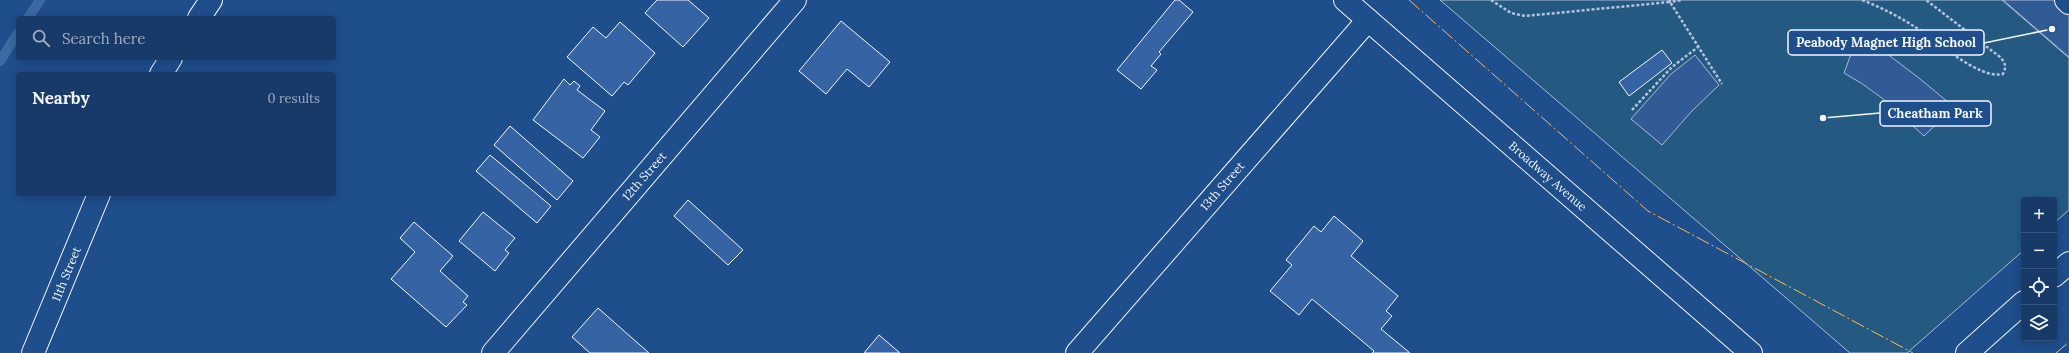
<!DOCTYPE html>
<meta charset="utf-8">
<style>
:root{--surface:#173a69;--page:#20416f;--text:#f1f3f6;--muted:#9eadc0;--line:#36547d}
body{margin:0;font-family:Lora,serif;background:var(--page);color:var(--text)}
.controls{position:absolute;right:12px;bottom:12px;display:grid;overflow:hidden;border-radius:4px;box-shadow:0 2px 10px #0003}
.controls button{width:36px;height:36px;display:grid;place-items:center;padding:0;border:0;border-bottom:1px solid var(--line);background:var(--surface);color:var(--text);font:20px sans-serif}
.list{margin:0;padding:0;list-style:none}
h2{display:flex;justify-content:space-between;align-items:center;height:52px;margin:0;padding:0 16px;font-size:17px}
h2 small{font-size:13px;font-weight:400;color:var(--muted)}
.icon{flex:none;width:22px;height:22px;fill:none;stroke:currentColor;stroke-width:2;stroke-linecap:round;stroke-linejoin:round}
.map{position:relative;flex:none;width:2069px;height:353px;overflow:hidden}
.search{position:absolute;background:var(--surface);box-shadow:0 2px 10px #0003;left:16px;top:16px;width:320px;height:44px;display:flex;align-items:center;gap:10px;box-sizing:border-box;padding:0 14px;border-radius:4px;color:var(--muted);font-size:15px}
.panel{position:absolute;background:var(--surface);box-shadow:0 2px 10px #0003;left:16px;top:72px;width:320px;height:124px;border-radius:4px}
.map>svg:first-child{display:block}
.green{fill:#245a82;stroke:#a8bbd7}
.parking{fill:#305b95;stroke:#a8bbd7}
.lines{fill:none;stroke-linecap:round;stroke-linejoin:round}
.stream{stroke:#3b69a3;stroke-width:10}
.building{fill:#3563a3;stroke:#f2f6ff}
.minor-casing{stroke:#f2f6ff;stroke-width:24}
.major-casing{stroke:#f2f6ff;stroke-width:24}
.path{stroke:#b3c4dc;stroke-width:2.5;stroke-dasharray:3 2;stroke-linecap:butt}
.minor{stroke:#1f4e8c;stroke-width:22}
.major{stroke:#1f4e8c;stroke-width:22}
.power{stroke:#ffb74d;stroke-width:1;stroke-dasharray:14 3 2 3;stroke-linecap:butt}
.labels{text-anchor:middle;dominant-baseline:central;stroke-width:3;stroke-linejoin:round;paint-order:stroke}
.street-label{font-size:12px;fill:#f2f6ff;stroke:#1f4e8c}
.leader{fill:none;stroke:#f2f6ff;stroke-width:1.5}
.callout-dot{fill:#f2f6ff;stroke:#1f4e8c;stroke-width:1.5}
.callout{fill:#1f4e8c;stroke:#f2f6ff;stroke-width:1.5}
.callout-label{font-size:13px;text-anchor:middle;font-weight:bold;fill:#f2f6ff}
</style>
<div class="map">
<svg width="2069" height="353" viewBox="0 0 2069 353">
<rect width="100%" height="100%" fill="#1f4e8c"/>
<!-- green -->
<polygon class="green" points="1440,0 2002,0 2069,58 2069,210 2054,223 2054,200 2024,200 2024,250 1907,353 1850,353"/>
<!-- parking -->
<g class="parking">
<polygon points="2003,0 2069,0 2069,57"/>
<polygon points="1857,38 1882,50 1919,78 1954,107 1924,136 1882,98 1861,83 1844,73"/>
<polygon points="1695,55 1719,85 1691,112 1662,145 1631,119 1671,74"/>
</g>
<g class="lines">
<!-- stream -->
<g class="stream">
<polyline points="28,18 40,0"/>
<polyline points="0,61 18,33"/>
</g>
</g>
<!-- building -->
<g class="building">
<polygon points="657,0 688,0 709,18 683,47 645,13"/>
<polygon points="1175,0 1179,0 1193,12 1159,52 1161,54 1151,66 1157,70 1141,89 1117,70"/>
<polygon points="841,21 890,62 869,87 847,69 826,94 799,71"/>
<polygon points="620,22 655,53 628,85 624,82 612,96 567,57 593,27 606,38"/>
<polygon points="1662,50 1672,63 1629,96 1619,82"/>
<polygon points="564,79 570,85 574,81 580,86 577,90 605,111 591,130 600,137 583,158 533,120"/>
<polygon points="510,126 573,181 557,200 494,145"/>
<polygon points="490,155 551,206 537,223 476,171"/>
<polygon points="688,200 743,250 728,265 674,216"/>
<polygon points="483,212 515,238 505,250 509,253 495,271 459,241"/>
<polygon points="1334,216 1363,241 1351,256 1398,296 1386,311 1392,316 1381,329 1410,353 1372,353 1374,351 1312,299 1299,315 1270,291 1292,265 1286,260 1314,226 1321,232"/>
<polygon points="414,222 453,256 440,271 468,296 463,302 467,305 446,327 391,279 415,252 400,238"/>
<polygon points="598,308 649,353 590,353 572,337"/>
<polygon points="879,335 900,353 864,353"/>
</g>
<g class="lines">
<!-- minor casing -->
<g class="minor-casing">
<g id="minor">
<polyline points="2066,0 2069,3"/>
<polyline points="199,18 211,0"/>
<polyline points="161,74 171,58"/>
<polyline points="2054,276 2069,263"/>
<polyline points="33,353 99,194"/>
<polyline points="493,353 795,0"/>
<polyline points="1077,353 1368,20"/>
<polyline points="1967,353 2024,302"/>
</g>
</g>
<!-- major casing -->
<g class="major-casing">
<polyline id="major" points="1345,0 1751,353"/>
</g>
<!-- path -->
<g class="path">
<polyline points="1491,0 1511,13 1525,16 1670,2 1722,84"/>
<polyline points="1669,0 1670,2 1682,0"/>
<path d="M1862 0C1880 7 1896 15 1912 25 1934 38 1978 80 2003 74 2007 66 2005 63 2000 57L1926 0"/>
<polyline points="1632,110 1672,67 1698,47"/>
</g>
<!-- minor -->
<use href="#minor" class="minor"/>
<!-- major -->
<use href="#major" class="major"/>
<!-- power -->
<g class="power">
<polyline points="1409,0 1648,211 1913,353"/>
<polyline points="2056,353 2069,342"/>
</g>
</g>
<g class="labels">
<!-- street labels -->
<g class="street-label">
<text transform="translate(644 176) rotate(-49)">12th Street</text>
<text transform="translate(1548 176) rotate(41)">Broadway Avenue</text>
<text transform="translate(1222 186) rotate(-49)">13th Street</text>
<text transform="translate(66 274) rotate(-68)">11th Street</text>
</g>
</g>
<!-- callouts -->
<path class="leader" d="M2052 29L1984 43M1823 118L1880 113"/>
<g class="callout-dot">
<circle cx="2052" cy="29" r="4"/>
<circle cx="1823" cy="118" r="4"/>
</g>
<g class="callout">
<rect x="1788" y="30" width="196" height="25" rx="4"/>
<rect x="1880" y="101" width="111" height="25" rx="4"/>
</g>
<g class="callout-label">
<text x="1886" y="47">Peabody Magnet High School</text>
<text x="1935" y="118">Cheatham Park</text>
</g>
</svg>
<div class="controls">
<button>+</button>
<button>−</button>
<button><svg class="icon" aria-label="locate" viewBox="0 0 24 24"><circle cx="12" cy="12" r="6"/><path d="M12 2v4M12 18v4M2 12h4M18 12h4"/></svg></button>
<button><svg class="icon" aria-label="layers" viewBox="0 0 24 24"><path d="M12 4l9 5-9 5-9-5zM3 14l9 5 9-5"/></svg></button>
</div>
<div class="search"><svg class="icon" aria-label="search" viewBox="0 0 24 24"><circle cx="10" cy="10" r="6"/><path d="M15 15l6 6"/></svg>Search here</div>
<section class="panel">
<h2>Nearby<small>0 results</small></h2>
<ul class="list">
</ul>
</section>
</div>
